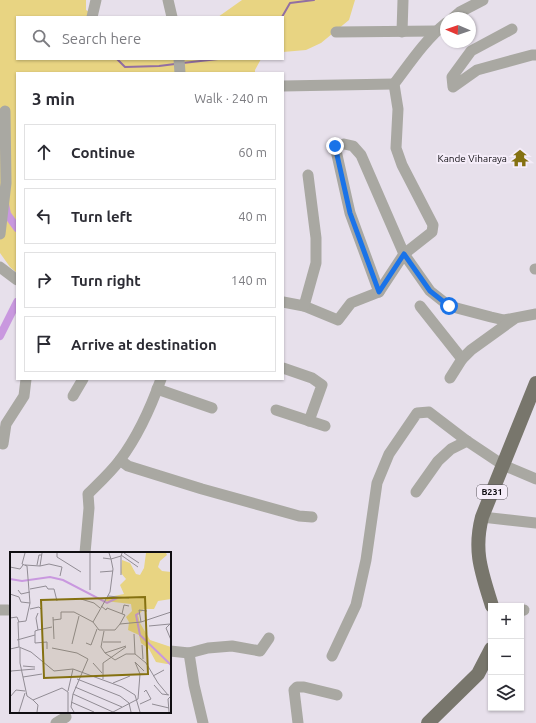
<!DOCTYPE html>
<meta charset="utf-8">
<style>
:root{--surface:#fff;--page:#f2f2f3;--text:#2b2b33;--muted:#7c7c81;--line:#e1e1e2}
body{margin:0;font-family:Ubuntu,sans-serif;background:var(--page);color:var(--text)}
.controls{position:absolute;right:12px;bottom:12px;display:grid;overflow:hidden;border-radius:0px;box-shadow:0 1px 3px #0004}
.controls button{width:36px;height:36px;display:grid;place-items:center;padding:0;border:0;border-bottom:1px solid var(--line);background:var(--surface);color:var(--text);font:20px sans-serif}
.compass{position:absolute;left:440px;top:12px;width:36px;height:36px;border-radius:50%;background:var(--surface);box-shadow:0 1px 3px #0004;rotate:272deg}
.stop{position:absolute;width:12px;height:12px;margin:-9px;border:3px solid #1a73e8;border-radius:50%;background:#fff}
.stop.end{background:#1a73e8;border-color:#fff;box-shadow:0 1px 4px #0008}
.list{margin:0;padding:0;list-style:none}
h2{display:flex;justify-content:space-between;align-items:center;height:52px;margin:0;padding:0 16px;font-size:17px}
h2 small{font-size:13px;font-weight:400;color:var(--muted)}
.list li{display:grid;grid-template-columns:26px 1fr auto;gap:12px;align-items:center;box-sizing:border-box;height:56px;margin:0 8px 8px;padding:0 8px;border:1px solid var(--line);border-radius:0px}
.list b{display:block;font-size:15px;white-space:nowrap}
.list em{font-size:13px;font-style:normal;color:var(--muted)}
.icon{flex:none;width:22px;height:22px;fill:none;stroke:currentColor;stroke-width:2;stroke-linecap:round;stroke-linejoin:round}
.map{position:relative;flex:none;width:536px;height:723px;overflow:hidden}
.search{position:absolute;background:var(--surface);box-shadow:0 1px 3px #0004;left:16px;top:16px;width:268px;height:44px;display:flex;align-items:center;gap:10px;box-sizing:border-box;padding:0 14px;border-radius:0px;color:var(--muted);font-size:15px}
.panel{position:absolute;background:var(--surface);box-shadow:0 1px 3px #0004;left:16px;top:72px;width:268px;height:308px;border-radius:0px}
.map>svg:first-child{display:block}
.green{fill:#e8d482}
.lines{fill:none;stroke-linecap:round;stroke-linejoin:round}
.stream{stroke:#926fa2;stroke-width:2}
.canal{stroke:#c998df;stroke-width:8}
.minor{stroke:#a9a8a2;stroke-width:11}
.major{stroke:#78766c;stroke-width:14}
.route{stroke:#1a73e8;stroke-width:5}
.labels{text-anchor:middle;dominant-baseline:central;stroke-width:4;stroke-linejoin:round;paint-order:stroke}
.shield{fill:#f5edf9;stroke:#555157;stroke-width:1}
.shield-label{font-size:9px;font-weight:bold;fill:#100e12}
.poi-label{font-size:10px;fill:#100e12;stroke:#f5edf9;text-anchor:end}
.inset-river{fill:none;stroke:#c998df;stroke-width:2}
.inset-road{fill:none;stroke:#918c94;stroke-width:1}
.view{fill:#857111;fill-opacity:0.15;stroke:#857111;stroke-width:2}
.inset-edge{fill:none;stroke:#100e12;stroke-width:2}
</style>
<div class="map">
<svg width="536" height="723" viewBox="0 0 536 723">
<rect width="100%" height="100%" fill="#e7e0eb"/>
<!-- green -->
<g class="green">
<polygon points="0,0 86,0 86,10 99,17 17,17 17,59 261,59 255,70 255,73 17,73 17,273 10,267 0,253"/>
<polygon points="242,0 355,0 349,20 321,43 306,50 283,52 283,17 218,17"/>
</g>
<g class="lines">
<!-- stream -->
<g class="stream">
<polyline points="282,17 290,3 314,0"/>
<polyline points="117,59 125,67 159,66 175,64"/>
<polyline points="183,63 218,59"/>
</g>
<!-- canal -->
<g class="canal">
<polyline points="5,204 7,214 17,228"/>
<polyline points="0,336 17,302"/>
</g>
<!-- minor -->
<g class="minor">
<polyline points="168,0 172,17"/>
<polyline points="92,17 96,0"/>
<polyline points="453,18 460,12 483,0"/>
<polyline points="512,29 471,51 452,77 453,87 477,70 532,55 536,55"/>
<polyline points="336,32 436,31"/>
<polyline points="402,32 403,0"/>
<polyline points="179,59 180,73"/>
<polyline points="283,86 394,84"/>
<polyline points="344,144 353,146 361,155 404,254 430,291 449,306 491,317 504,320 536,314"/>
<polyline points="335,146 350,213 379,292"/>
<polyline points="0,234 6,183 5,111"/>
<polyline points="0,267 17,280"/>
<polyline points="535,269 536,269"/>
<path d="M283 302 304 306 338 320 351 303 379 292 404 254 432 232 433 225 402 165 396 148 398 109 394 84C410 63 425 40 446 23"/>
<polyline points="304,306 316,263 316,238 308,175"/>
<polyline points="420,306 462,359"/>
<polyline points="283,368 312,378 322,385 309,421"/>
<polyline points="450,378 462,359 471,350 514,319"/>
<polyline points="157,389 212,408"/>
<polyline points="73,396 83,379"/>
<polyline points="276,410 325,426"/>
<polyline points="3,444 6,424 24,396 26,379"/>
<polyline points="120,460 128,466 202,489 299,516 312,517"/>
<polyline points="416,492 438,461 451,449 467,441"/>
<polyline points="482,517 536,523"/>
<path d="M85 553 89 508 88 494C99 483 111 472 120 460 138 436 151 407 161 379"/>
<polyline points="0,610 8,610"/>
<polyline points="521,611 524,610"/>
<polyline points="170,651 189,653 208,648 232,646 260,651 269,638"/>
<polyline points="189,653 194,685 203,723"/>
<polyline points="332,656 356,605 366,560 377,483 389,454 417,413 429,412 467,441 503,465 536,479"/>
<polyline points="56,723 66,717"/>
<polyline points="298,723 294,690 297,687 304,687 337,695"/>
</g>
<!-- major -->
<g class="major">
<path d="M492 606C482 573 473 552 482 517L536 383"/>
<polyline points="428,723 478,674 491,649"/>
</g>
</g>
<g class="lines">
<!-- route -->
<polyline class="route" points="335,146 350,213 379,292 404,254 430,291 449,306"/>
</g>
<!-- icons -->
<defs>
<g id="temple-bare" transform="scale(1.38)"><path d="M0-6L5-2H3V0L6.5 2.5H4V6H1.5V3h-3V6H-4V2.5H-6.5L-3 0V-2H-5Z" fill="#857111" stroke="#f5edf9" stroke-width="2.5" paint-order="stroke"/></g>
</defs>
<g fill-rule="evenodd">
<use href="#temple-bare" x="520" y="158"/>
</g>
<g class="labels">
<!-- shield labels -->
<rect class="shield" x="477" y="485" width="30" height="14" rx="3"/>
<g class="shield-label">
<text x="492" y="492">B231</text>
</g>
<!-- poi labels -->
<g class="poi-label">
<text x="507" y="158">Kande Viharaya</text>
</g>
</g>
<!-- overview -->
<g transform="translate(10 552)">
<rect width="161" height="161" fill="#e7e0eb"/>
<path d="M136 1H156L157 3 150 9 148 15 152 19 161 20V47L148 49 144 57H134L128 63 130 71 140 88 161 95V111L157 112 146 110 139 97 131 91 129 83 118 78 119 70 116 65 122 59 121 52 95 49 99 45 114 42 110 33 116 27 111 21 112 8 120 11 126 22 130 23 134 16Z" fill="#e8d482"/>
<path class="inset-river" d="M0 27 12 29 40 25 53 28 97 51 107 46M129 61 126 63 130 83 161 113"/>
<path class="inset-road" d="M47 1V5L71 20M80 1V38M114 1 129 11M111 3 128 15M93 6 101 7 99 1M15 13 30 14 32 1M27 13 29 3H32M30 14 39 12 52 15 50 24M0 15 10 17 13 13M90 20 103 19M111 23V4M20 37 36 34 38 37H44L47 49M8 38 11 42 20 40M0 42 9 45 11 50 20 51M98 44 119 46M71 47 84 51 90 56M91 54 96 58 97 56 115 63 110 72M20 57 29 55 32 58M28 61 26 66 28 78 25 79V91L37 90V97M112 62 114 53 119 54M43 65 44 87M0 66 7 65 9 70M43 68 51 67V60H64L83 70 89 78H105L110 72 131 70 161 60M83 70 100 40 103 17 101 7 111 4 112 1M131 70 129 58 137 59M160 72 156 76 161 88M139 74 160 72M28 78 42 75M94 79 91 95 95 101 105 108 116 102H125L136 111 148 131 158 143M124 82 125 102M7 88 25 83M93 90H111M76 91 81 93 87 77M62 92 69 64M132 93 133 107M9 95 8 70 16 69 20 51 17 14 12 12 15 1M10 96V111L17 144 23 148 52 136 58 140V160M42 96 67 101 78 107 63 142 61 155 64 160M0 97 9 95 21 100 44 119 63 117 112 135 125 143 130 160M95 101 116 94M83 111 92 121M13 114 25 115M0 122 1 119 25 117M143 124 154 118M13 125 32 122M67 127 110 144 119 151 121 160M93 127V111L116 95M103 131 120 124M144 133 152 142 159 143M65 135 112 155M58 139 63 117M63 142 103 160M0 145 6 138 15 139M23 148 28 153 27 160M61 150 84 160M130 152 141 147 136 138 134 140M142 152 159 156M9 160 15 141M103 160 128 147 130 122 125 110 134 119M159 160 158 147 161 144"/>
<path class="view" d="M135 45 138 122 34 126 31 48Z"/>
<rect width="161" height="161" class="inset-edge"/>
</g>
</svg>
<div class="controls">
<button>+</button>
<button>−</button>
<button><svg class="icon" aria-label="layers" viewBox="0 0 24 24"><path d="M12 4l9 5-9 5-9-5zM3 14l9 5 9-5"/></svg></button>
</div>
<svg class="compass" viewBox="-18 -18 36 36"><path d="M0-13l5 13h-10z" fill="#e53935"/><path d="M0 13l5-13h-10z" fill="#7c7c81"/></svg>
<div class="stop" style="left:449px;top:306px"></div>
<div class="stop end" style="left:335px;top:146px"></div>
<div class="search"><svg class="icon" aria-label="search" viewBox="0 0 24 24"><circle cx="10" cy="10" r="6"/><path d="M15 15l6 6"/></svg>Search here</div>
<section class="panel">
<h2>3 min<small>Walk · 240 m</small></h2>
<ul class="list">
<li><svg class="icon" aria-label="ahead" viewBox="0 0 24 24"><path d="M12 20V5M6 11l6-6 6 6"/></svg><div><b>Continue</b></div><em>60 m</em></li>
<li><svg class="icon" aria-label="left" viewBox="0 0 24 24"><path d="M17 20v-9H6M10 6l-5 5 5 5"/></svg><div><b>Turn left</b></div><em>40 m</em></li>
<li><svg class="icon" aria-label="right" viewBox="0 0 24 24"><path d="M7 20v-9h11M14 6l5 5-5 5"/></svg><div><b>Turn right</b></div><em>140 m</em></li>
<li><svg class="icon" aria-label="arrive" viewBox="0 0 24 24"><path d="M6 21V4h12l-3 4 3 4H6"/></svg><div><b>Arrive at destination</b></div></li>
</ul>
</section>
</div>
